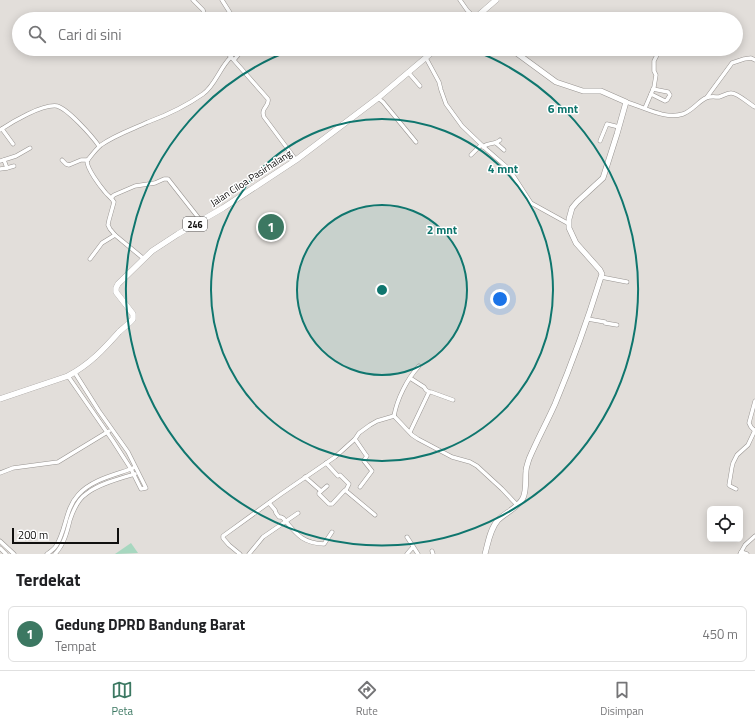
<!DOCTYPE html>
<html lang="id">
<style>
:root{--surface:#fff;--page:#f6f6f6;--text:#202124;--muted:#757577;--line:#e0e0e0;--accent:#3c7862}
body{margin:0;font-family:"Titillium Web",sans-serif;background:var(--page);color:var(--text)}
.controls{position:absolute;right:12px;bottom:12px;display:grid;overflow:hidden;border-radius:6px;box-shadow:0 2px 10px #0003}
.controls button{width:36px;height:36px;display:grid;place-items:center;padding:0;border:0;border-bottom:1px solid var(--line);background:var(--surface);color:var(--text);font:20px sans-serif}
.scale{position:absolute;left:12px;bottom:10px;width:107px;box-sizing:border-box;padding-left:4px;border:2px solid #100f0e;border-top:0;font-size:11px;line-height:14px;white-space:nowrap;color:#100f0e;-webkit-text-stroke:3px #fff;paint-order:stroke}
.you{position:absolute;left:500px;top:299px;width:14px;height:14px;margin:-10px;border:3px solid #fff;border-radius:50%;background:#1a73e8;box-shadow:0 0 0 6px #1a73e833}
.badge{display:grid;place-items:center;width:26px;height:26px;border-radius:50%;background:var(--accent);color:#fff;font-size:13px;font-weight:700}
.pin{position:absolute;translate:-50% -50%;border:2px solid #fff;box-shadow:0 1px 4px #0006}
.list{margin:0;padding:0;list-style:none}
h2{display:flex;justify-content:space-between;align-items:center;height:52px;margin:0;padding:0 16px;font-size:17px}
h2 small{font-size:13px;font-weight:400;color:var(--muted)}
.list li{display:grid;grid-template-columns:26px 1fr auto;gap:12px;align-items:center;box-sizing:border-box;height:56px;margin:0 8px 8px;padding:0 8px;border:1px solid var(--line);border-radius:6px}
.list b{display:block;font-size:15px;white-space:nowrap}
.list p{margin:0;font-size:13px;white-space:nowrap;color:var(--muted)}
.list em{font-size:13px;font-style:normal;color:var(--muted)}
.icon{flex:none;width:22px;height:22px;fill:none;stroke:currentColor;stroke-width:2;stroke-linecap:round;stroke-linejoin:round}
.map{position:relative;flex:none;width:755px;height:554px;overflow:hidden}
.search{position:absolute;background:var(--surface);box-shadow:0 2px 10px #0003;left:12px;right:12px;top:12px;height:44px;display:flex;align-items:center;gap:10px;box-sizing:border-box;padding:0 14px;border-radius:22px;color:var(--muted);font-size:15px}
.sheet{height:116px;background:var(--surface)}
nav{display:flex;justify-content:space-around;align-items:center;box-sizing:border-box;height:56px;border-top:1px solid var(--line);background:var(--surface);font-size:11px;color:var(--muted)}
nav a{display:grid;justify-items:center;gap:2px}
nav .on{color:var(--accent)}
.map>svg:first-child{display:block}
.green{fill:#a7d7bf}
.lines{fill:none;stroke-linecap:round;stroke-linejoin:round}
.street-casing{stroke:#989491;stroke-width:4.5}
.secondary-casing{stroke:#989491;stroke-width:6}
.primary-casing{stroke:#989491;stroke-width:6}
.street{stroke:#fff;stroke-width:3.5}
.secondary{stroke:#fff;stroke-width:5}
.primary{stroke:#fff;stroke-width:5.5}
.ring{fill:none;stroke:#0f766e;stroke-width:2}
.labels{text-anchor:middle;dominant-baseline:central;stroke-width:3;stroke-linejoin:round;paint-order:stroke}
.shield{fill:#fff;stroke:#585756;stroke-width:1}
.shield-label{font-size:9px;font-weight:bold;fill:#100f0e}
.street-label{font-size:10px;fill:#100f0e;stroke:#fff}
.centre{fill:#0f766e;stroke:#fff;stroke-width:2}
.ring-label{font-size:12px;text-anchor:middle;font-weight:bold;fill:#0f766e;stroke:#fff;stroke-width:3;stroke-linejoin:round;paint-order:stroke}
</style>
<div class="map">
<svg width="755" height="554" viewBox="0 0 755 554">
<rect width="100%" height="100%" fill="#e2deda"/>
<!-- green -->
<polygon class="green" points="131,543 138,553 116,554 115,554"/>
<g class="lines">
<!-- street casing -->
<g class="street-casing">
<g id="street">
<polyline points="193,0 203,10 206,19"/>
<polyline points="222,0 234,19"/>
<polyline points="460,0 467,10 475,18"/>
<path d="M224 49 268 99C270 106 260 108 264 117L296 160"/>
<polyline points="458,49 459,50"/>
<polyline points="426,58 439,82 441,90 446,104 462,126 486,149 509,169 531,203 569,224"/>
<polyline points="234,60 243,49"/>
<polyline points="408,72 420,86"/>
<polyline points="651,94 665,101 667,100 670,95 668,92 653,89"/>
<polyline points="707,97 732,63 744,59 751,58 755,60"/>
<polyline points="378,98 383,102 416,142"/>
<path d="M626 102C644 107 665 120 683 114 692 111 700 100 706 98 710 96 715 97 719 97 723 96 727 93 731 93 738 93 749 104 755 107"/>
<polyline points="645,108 654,87 656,75 654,71 654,61 660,49"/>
<polyline points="2,129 13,144"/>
<path d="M0 130C12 122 42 104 57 106 68 109 92 136 99 146"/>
<polyline points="600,141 607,124 619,127"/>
<polyline points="496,143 504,150"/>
<path d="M483 147C488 142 495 145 500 140"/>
<polyline points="471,155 481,145"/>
<polyline points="62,160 66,164 69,165 81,160 88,160"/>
<polyline points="0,161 16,156 30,148"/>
<polyline points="7,168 14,166"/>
<polyline points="0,169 7,168 4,160"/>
<polyline points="111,198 114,195 135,186 155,183 164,179 168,179 201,221"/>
<polyline points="90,259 102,243 115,235"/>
<path d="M144 259 115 235 110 229 108 225 109 220 114 202C111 197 108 196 105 192 100 186 87 169 87 161 91 156 96 149 101 145 115 135 133 129 148 122 167 115 186 106 203 94 215 86 220 67 231 57"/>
<polyline points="601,277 627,282"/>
<polyline points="588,319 605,322 605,323 617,325"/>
<polyline points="75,373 99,411 128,452 146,488 141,489 131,469 135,467"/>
<polyline points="410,378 424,387 426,390 429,392 431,392 453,400"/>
<polyline points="755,401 749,423 751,427 755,431"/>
<polyline points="394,416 412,435 418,439 452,457 470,462 477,466 502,489 517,505"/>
<path d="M394 416C397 399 407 379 419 366"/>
<polyline points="410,432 429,392"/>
<polyline points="355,439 366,455 367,456 364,460 364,461 372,471 360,487"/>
<polyline points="326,463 338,476 340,475 349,484 346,490"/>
<polyline points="0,473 13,468 58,462 109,431"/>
<polyline points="305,477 321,491"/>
<polyline points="327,486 319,493 319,494 329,504 332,504 333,503 345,490 375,515"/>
<polyline points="736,489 730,486 729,485 732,467 733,463 737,455 748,445 755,430"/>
<path d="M269 503 275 510 276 513 279 517H281L283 518C296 533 301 543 324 544L332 532"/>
<polyline points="407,537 418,554"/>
<polyline points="0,541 14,554"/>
<polyline points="0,548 6,554"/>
<polyline points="432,551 433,554"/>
<polyline points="741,552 747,554"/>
<path d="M47 554C50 552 54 549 56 546 66 531 65 509 78 495 91 480 114 475 131 469L113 441 68 376"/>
<path d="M55 554C64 545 67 532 70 520 73 511 78 499 86 494 98 484 121 478 135 474"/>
<polyline points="240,554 229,545 223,538 223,536 281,494 335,457 355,439 359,433 370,425 377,421 394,416"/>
<polyline points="249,554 263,537 298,513"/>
<polyline points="407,554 413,547"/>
<polyline points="740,554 745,545 755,536"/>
</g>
</g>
<!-- secondary casing -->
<g class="secondary-casing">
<path id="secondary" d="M485 554C488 543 490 529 498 520 505 513 519 507 523 498 527 490 525 479 526 471 526 467 528 463 529 459 537 440 547 422 555 404 572 363 587 322 600 280L602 274 600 270 576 243 569 228V219L572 208 577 202 603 178 617 134 626 102 601 91H583L556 82 511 49"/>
</g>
<!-- primary casing -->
<g class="primary-casing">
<g id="primary">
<polyline points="474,19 496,0"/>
<path d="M0 399 68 376C90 364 103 350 119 332 123 328 129 324 133 319V314L116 292V288L118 284 152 251 178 234 223 208 296 160 378 98 436 49"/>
</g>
</g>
<!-- street -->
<use href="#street" class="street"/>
<!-- secondary -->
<use href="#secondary" class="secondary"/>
<!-- primary -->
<use href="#primary" class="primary"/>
</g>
<!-- distance rings -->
<circle cx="382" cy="290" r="85" fill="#0f766e" fill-opacity=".12"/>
<g class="ring">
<circle cx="382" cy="290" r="85"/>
<circle cx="382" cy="290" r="171"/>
<path d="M470 49A256 256 0 1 1 294 49"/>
</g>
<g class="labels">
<!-- shield labels -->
<rect class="shield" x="183" y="217" width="24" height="14" rx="3"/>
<g class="shield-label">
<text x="195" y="224">246</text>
</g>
<!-- street labels -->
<g class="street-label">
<text transform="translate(251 178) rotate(-33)">Jalan Ciloa Pasirhalang</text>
</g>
</g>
<circle cx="382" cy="290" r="6" class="centre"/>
<g class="ring-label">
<text x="563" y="113">6 mnt</text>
<text x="503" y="173">4 mnt</text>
<text x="442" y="234">2 mnt</text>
</g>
</svg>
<div class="controls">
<button><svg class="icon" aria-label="locate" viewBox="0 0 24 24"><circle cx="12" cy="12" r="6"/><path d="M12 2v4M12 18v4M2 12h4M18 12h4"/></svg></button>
</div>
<div class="scale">200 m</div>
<div class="you"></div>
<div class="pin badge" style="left:271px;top:227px">1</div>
<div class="search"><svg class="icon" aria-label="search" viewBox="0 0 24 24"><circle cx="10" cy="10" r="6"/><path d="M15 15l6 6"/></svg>Cari di sini</div>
</div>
<section class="sheet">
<h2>Terdekat<small></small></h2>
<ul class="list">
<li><span class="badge">1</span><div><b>Gedung DPRD Bandung Barat</b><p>Tempat</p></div><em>450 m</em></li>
</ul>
</section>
<nav>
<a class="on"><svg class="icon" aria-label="map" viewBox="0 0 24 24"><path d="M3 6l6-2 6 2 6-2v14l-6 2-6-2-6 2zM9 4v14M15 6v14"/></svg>Peta</a>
<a><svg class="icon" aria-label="directions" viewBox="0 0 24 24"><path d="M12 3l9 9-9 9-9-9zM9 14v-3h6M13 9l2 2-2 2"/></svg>Rute</a>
<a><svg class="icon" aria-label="saved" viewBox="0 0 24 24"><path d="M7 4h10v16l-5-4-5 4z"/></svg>Disimpan</a>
</nav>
